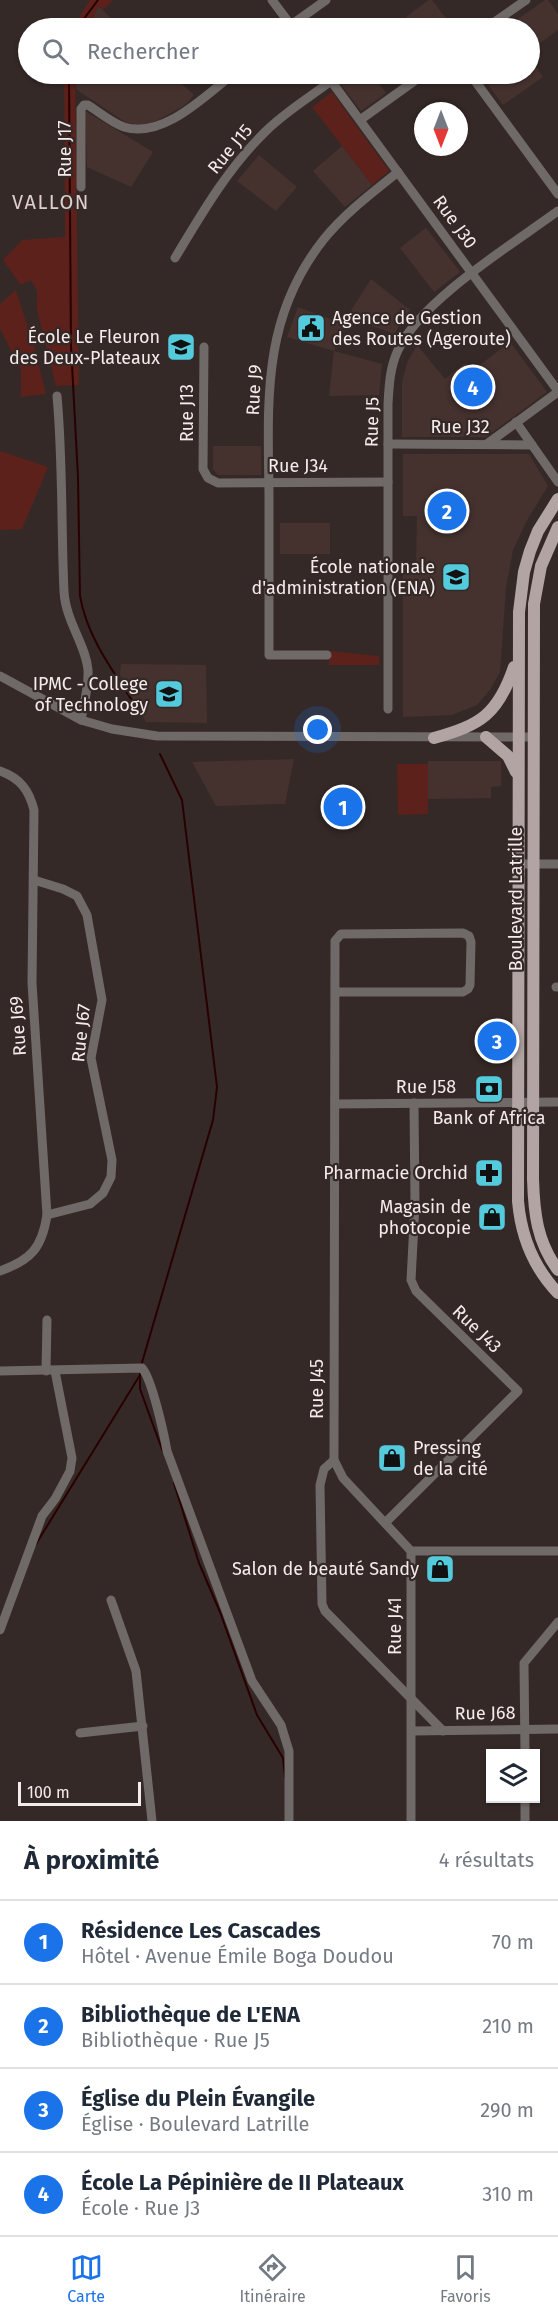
<!DOCTYPE html>
<html lang="fr">
<meta charset="utf-8">
<style>
:root{--surface:#fff;--page:#f6f6f7;--text:#1f2937;--muted:#747a83;--line:#e0e1e3;--accent:#1a73e8}
body{margin:0;font-family:"Fira Sans",sans-serif;background:var(--page);color:var(--text)}
.controls{position:absolute;right:18px;bottom:18px;display:grid;overflow:hidden;border-radius:0px;box-shadow:0 2px 4px #0004}
.controls button{width:54px;height:54px;display:grid;place-items:center;padding:0;border:0;border-bottom:2px solid var(--line);background:var(--surface);color:var(--text);font:30px sans-serif}
.compass{position:absolute;left:414px;top:102px;width:54px;height:54px;border-radius:50%;background:var(--surface);box-shadow:0 2px 4px #0004;rotate:180deg}
.scale{position:absolute;left:18px;bottom:15px;width:123px;box-sizing:border-box;padding-left:6px;border:3px solid #f4eceb;border-top:0;font-size:16px;line-height:21px;white-space:nowrap;color:#f4eceb;-webkit-text-stroke:4px #352927;paint-order:stroke}
.you{position:absolute;left:318px;top:730px;width:21px;height:21px;margin:-15px;border:4px solid #fff;border-radius:50%;background:#1a73e8;box-shadow:0 0 0 9px #1a73e833}
.badge{display:grid;place-items:center;width:39px;height:39px;border-radius:50%;background:var(--accent);color:#fff;font-size:20px;font-weight:700}
.pin{position:absolute;translate:-50% -50%;border:3px solid #fff;box-shadow:0 2px 6px #0006}
.list{margin:0;padding:0;list-style:none}
h2{display:flex;justify-content:space-between;align-items:center;height:78px;margin:0;padding:0 24px;font-size:26px}
h2 small{font-size:20px;font-weight:400;color:var(--muted)}
.list li{display:grid;grid-template-columns:39px 1fr auto;gap:18px;align-items:center;box-sizing:border-box;height:84px;padding:0 24px;border-top:2px solid var(--line)}
.list b{display:block;font-size:22px;white-space:nowrap}
.list p{margin:0;font-size:20px;white-space:nowrap;color:var(--muted)}
.list em{font-size:20px;font-style:normal;color:var(--muted)}
.icon{flex:none;width:33px;height:33px;fill:none;stroke:currentColor;stroke-width:2;stroke-linecap:round;stroke-linejoin:round}
.map{position:relative;flex:none;width:558px;height:1821px;overflow:hidden}
.search{position:absolute;background:var(--surface);box-shadow:0 2px 4px #0004;left:18px;right:18px;top:18px;height:66px;display:flex;align-items:center;gap:15px;box-sizing:border-box;padding:0 21px;border-radius:33px;color:var(--muted);font-size:22px}
.sheet{height:414px;background:var(--surface)}
nav{display:flex;justify-content:space-around;align-items:center;box-sizing:border-box;height:84px;border-top:2px solid var(--line);background:var(--surface);font-size:16px;color:var(--muted)}
nav a{display:grid;justify-items:center;gap:3px}
nav .on{color:var(--accent)}
.map>svg:first-child{display:block}
.built{fill:#45322f}
.green{fill:#5b211a}
.lines{fill:none;stroke-linecap:round;stroke-linejoin:round}
.stream{stroke:#290000;stroke-width:2}
.minor{stroke:#6f6967;stroke-width:9}
.major{stroke:#b1a4a2;stroke-width:12}
.labels{text-anchor:middle;dominant-baseline:central;stroke-width:4.5;stroke-linejoin:round;paint-order:stroke}
.street-label{font-size:18px;fill:#f4eceb;stroke:#352927}
.poi-label{font-size:18px;fill:#f4eceb;stroke:#352927;text-anchor:end}
.neighbourhood-label{font-size:20px;letter-spacing:1.5px;fill:#dfcfcc;stroke:#352927}
</style>
<div class="map">
<svg width="558" height="1821" viewBox="0 0 558 1821">
<rect width="100%" height="100%" fill="#352927"/>
<!-- built -->
<g class="built">
<polygon points="429,0 432,0 453,28 415,28 406,17"/>
<polygon points="545,0 548,0 558,14 558,30 530,50 530,28 505,28"/>
<polygon points="98,6 122,28 89,28"/>
<polygon points="530,58 543,77 503,105 480,74 530,74"/>
<polygon points="75,74 171,74 194,95 185,105 160,119 149,124 134,124 125,122 76,89"/>
<polygon points="333,74 371,74 386,93 361,111"/>
<polygon points="85,111 153,152 131,187 87,167"/>
<polygon points="342,146 372,185 345,207 313,171"/>
<polygon points="259,155 297,187 276,211 237,181"/>
<polygon points="426,228 460,272 434,292 400,248"/>
<polygon points="371,279 410,310 394,334 347,317"/>
<polygon points="298,307 344,324 334,351 382,364 379,395 329,396 334,351 287,337"/>
<polygon points="510,342 547,392 486,437 402,437 402,382 407,363 417,345 445,379 465,363 472,371"/>
<polygon points="213,446 261,446 261,475 218,475 213,469"/>
<polygon points="403,454 529,454 548,486 526,522 513,550 506,587 500,672 490,690 477,705 452,715 403,717 403,566 416,566 417,516 403,516"/>
<rect x="280" y="523" width="50" height="31"/>
<polygon points="121,664 206,665 207,723 146,722 120,675"/>
<polygon points="294,759 285,804 277,804 216,806 192,762"/>
<polygon points="428,761 501,761 501,786 491,787 491,798 428,799"/>
</g>
<!-- green -->
<g class="green">
<polygon points="90,0 113,0 103,10 98,6 89,28 72,28"/>
<polygon points="64,74 75,74 79,385 56,386 37,310 37,291 31,280 21,285 3,260 22,240 65,237"/>
<polygon points="332,92 389,171 372,185 312,107"/>
<polygon points="16,290 35,350 46,394 21,397 21,370 0,329 0,304"/>
<polygon points="0,451 48,467 22,529 0,530"/>
<polygon points="329,651 379,656 379,665 329,665"/>
<polygon points="397,764 428,764 428,814 398,815"/>
</g>
<g class="lines">
<!-- stream -->
<g class="stream">
<polyline points="79,28 83,20 98,0"/>
<path d="M69 74 71 346 78 477 80 596C87 637 113 671 135 705"/>
<polyline points="141,1366 213,1120 217,1087 182,800 160,754"/>
<polyline points="140,1372 140,1389 163,1452"/>
<polyline points="174,1483 199,1563 220,1612 257,1715 283,1758 285,1777"/>
<polyline points="36,1544 140,1375"/>
</g>
<!-- minor -->
<g class="minor">
<polyline points="272,0 293,28"/>
<polyline points="287,28 326,0"/>
<polyline points="486,28 526,0"/>
<polyline points="326,74 558,391"/>
<polyline points="470,74 558,194"/>
<polyline points="360,120 424,74"/>
<path d="M81 187V109L84 105H88C99 112 112 123 124 127 163 139 205 96 233 74"/>
<path d="M175 258C202 213 228 168 266 131 285 112 310 97 331 81"/>
<polyline points="204,347 203,469 208,478 218,483 388,482"/>
<path d="M57 396C63 461 61 526 64 592 66 622 86 645 88 670 89 686 84 704 81 720"/>
<polyline points="516,422 558,482"/>
<polyline points="388,444 532,445"/>
<polyline points="487,444 558,392"/>
<path d="M327 655H269C269 602 269 549 269 496 268 402 261 318 324 239 345 213 372 193 398 172"/>
<polyline points="0,676 81,720 112,729 157,736 534,737"/>
<path d="M388 709V404C389 385 390 367 398 350 421 300 513 244 558 211"/>
<path d="M0 771C20 778 29 790 34 810L32 983 47 1215C42 1248 31 1260 0 1271"/>
<polyline points="518,864 558,864"/>
<polyline points="34,880 63,889 77,896 87,915 102,1000 91,1058 112,1160 111,1177 103,1193 90,1204 47,1215"/>
<polyline points="556,987 558,987"/>
<polyline points="335,992 463,992 468,989 470,985 471,942 469,936 463,933 341,934 335,941 334,1460 343,1478 411,1551 411,1821"/>
<polyline points="335,1104 558,1102"/>
<path d="M0 1371 142 1368C152 1379 164 1434 167 1451L252 1681 281 1725 289 1751V1821"/>
<polyline points="46,1371 47,1320"/>
<polyline points="334,1460 324,1469 320,1485 322,1604 325,1611 443,1731"/>
<polyline points="386,1522 518,1391 416,1291 411,1280 415,1205 414,1103"/>
<polyline points="411,1551 558,1551"/>
<polyline points="111,1600 136,1671 152,1821"/>
<polyline points="0,1630 42,1516 55,1499 70,1471 72,1458 55,1371"/>
<polyline points="412,1731 558,1729"/>
<polyline points="80,1733 143,1726"/>
<polyline points="525,1754 524,1663 558,1622"/>
<polyline points="525,1798 525,1821"/>
</g>
<!-- major -->
<g class="major">
<path d="M558 499 538 531 530 551 524 572 519 612 518 1201C521 1236 533 1267 558 1293"/>
<path d="M558 527 541 566 534 604 533 1179C534 1213 537 1242 558 1270"/>
<polyline points="486,737 508,756 516,772"/>
<path d="M434 738C481 725 498 714 514 667"/>
</g>
</g>
<!-- icons -->
<defs>
<g id="civic-square" transform="scale(1.5)"><rect x="-9" y="-9" width="18" height="18" rx="4" fill="#54cadd" stroke="#352927"/><path d="M-.6-6.5H3V-4.5H.6V-3L4-1V1h2V6H-6V1h2V-1L-.6-3ZM-1.2 2.5V6h2.4V2.5Z" fill="#111"/></g>
<g id="school-square" transform="scale(1.5)"><rect x="-9" y="-9" width="18" height="18" rx="4" fill="#54cadd" stroke="#352927"/><path d="M0-5L7-2L0 1L-7-2ZM-4 1L0 2.5L4 1V4Q0 6-4 4Z" fill="#111"/></g>
<g id="university-square" transform="scale(1.5)"><rect x="-9" y="-9" width="18" height="18" rx="4" fill="#54cadd" stroke="#352927"/><path d="M0-5L7-2L0 1L-7-2ZM-4 1L0 2.5L4 1V4Q0 6-4 4Z" fill="#111"/></g>
<g id="bank-square" transform="scale(1.5)"><rect x="-9" y="-9" width="18" height="18" rx="4" fill="#54cadd" stroke="#352927"/><path d="M-6-4H6V4H-6ZM0-2.3a2.3 2.3 0 1 0 0 4.6a2.3 2.3 0 1 0 0-4.6Z" fill="#111"/></g>
<g id="pharmacy-square" transform="scale(1.5)"><rect x="-9" y="-9" width="18" height="18" rx="4" fill="#54cadd" stroke="#352927"/><path d="M-2-6h4v4h4v4h-4v4h-4v-4h-4v-4h4Z" fill="#111"/></g>
<g id="shop-square" transform="scale(1.5)"><rect x="-9" y="-9" width="18" height="18" rx="4" fill="#54cadd" stroke="#352927"/><path d="M-5-2.5h2.3a2.7 3.5 0 0 1 5.4 0H5L5.5 6h-11ZM-1.5-2.5h3a1.5 2.3 0 0 0-3 0Z" fill="#111"/></g>
</defs>
<g fill-rule="evenodd">
<use href="#civic-square" x="311" y="328"/>
<use href="#school-square" x="181" y="347"/>
<use href="#university-square" x="456" y="577"/>
<use href="#university-square" x="169" y="694"/>
<use href="#bank-square" x="489" y="1089"/>
<use href="#pharmacy-square" x="489" y="1173"/>
<use href="#shop-square" x="492" y="1217"/>
<use href="#shop-square" x="392" y="1458"/>
<use href="#shop-square" x="440" y="1569"/>
</g>
<g class="labels">
<!-- street labels -->
<g class="street-label">
<text transform="translate(65 149) rotate(-90)">Rue J17</text>
<text transform="translate(230 149) rotate(-50)">Rue J15</text>
<text transform="translate(455 222) rotate(54)">Rue J30</text>
<text transform="translate(254 390) rotate(-87)">Rue J9</text>
<text transform="translate(187 413) rotate(-90)">Rue J13</text>
<text transform="translate(372 422) rotate(-89)">Rue J5</text>
<text x="460" y="427">Rue J32</text>
<text x="298" y="466">Rue J34</text>
<text transform="translate(516 899) rotate(-90)">Boulevard Latrille</text>
<text transform="translate(18 1026) rotate(-94)">Rue J69</text>
<text transform="translate(81 1033) rotate(-84)">Rue J67</text>
<text x="426" y="1087">Rue J58</text>
<text transform="translate(477 1329) rotate(44)">Rue J43</text>
<text transform="translate(317 1389) rotate(-90)">Rue J45</text>
<text transform="translate(395 1626) rotate(-90)">Rue J41</text>
<text transform="translate(485 1713) rotate(-1)">Rue J68</text>
</g>
<!-- poi labels -->
<g class="poi-label">
<text x="332" y="318" text-anchor="start">Agence de Gestion<tspan x="332" dy="21">des Routes (Ageroute)</tspan></text>
<text x="160" y="337">École Le Fleuron<tspan x="160" dy="21">des Deux-Plateaux</tspan></text>
<text x="435" y="567">École nationale<tspan x="435" dy="21">d'administration (ENA)</tspan></text>
<text x="148" y="684">IPMC - College<tspan x="148" dy="21">of Technology</tspan></text>
<text x="489" y="1118" text-anchor="middle">Bank of Africa</text>
<text x="468" y="1173">Pharmacie Orchid</text>
<text x="471" y="1207">Magasin de<tspan x="471" dy="21">photocopie</tspan></text>
<text x="413" y="1448" text-anchor="start">Pressing<tspan x="413" dy="21">de la cité</tspan></text>
<text x="419" y="1569">Salon de beauté Sandy</text>
</g>
<!-- neighbourhood labels -->
<g class="neighbourhood-label">
<text x="51" y="202">VALLON</text>
</g>
</g>
</svg>
<div class="controls">
<button><svg class="icon" aria-label="layers" viewBox="0 0 24 24"><path d="M12 4l9 5-9 5-9-5zM3 14l9 5 9-5"/></svg></button>
</div>
<svg class="compass" viewBox="-18 -18 36 36"><path d="M0-13l5 13h-10z" fill="#e53935"/><path d="M0 13l5-13h-10z" fill="#747a83"/></svg>
<div class="scale">100 m</div>
<div class="you"></div>
<div class="pin badge" style="left:343px;top:807px">1</div>
<div class="pin badge" style="left:447px;top:511px">2</div>
<div class="pin badge" style="left:497px;top:1041px">3</div>
<div class="pin badge" style="left:473px;top:387px">4</div>
<div class="search"><svg class="icon" aria-label="search" viewBox="0 0 24 24"><circle cx="10" cy="10" r="6"/><path d="M15 15l6 6"/></svg>Rechercher</div>
</div>
<section class="sheet">
<h2>À proximité<small>4 résultats</small></h2>
<ul class="list">
<li><span class="badge">1</span><div><b>Résidence Les Cascades</b><p>Hôtel · Avenue Émile Boga Doudou</p></div><em>70 m</em></li>
<li><span class="badge">2</span><div><b>Bibliothèque de L'ENA</b><p>Bibliothèque · Rue J5</p></div><em>210 m</em></li>
<li><span class="badge">3</span><div><b>Église du Plein Évangile</b><p>Église · Boulevard Latrille</p></div><em>290 m</em></li>
<li><span class="badge">4</span><div><b>École La Pépinière de II Plateaux</b><p>École · Rue J3</p></div><em>310 m</em></li>
</ul>
</section>
<nav>
<a class="on"><svg class="icon" aria-label="map" viewBox="0 0 24 24"><path d="M3 6l6-2 6 2 6-2v14l-6 2-6-2-6 2zM9 4v14M15 6v14"/></svg>Carte</a>
<a><svg class="icon" aria-label="directions" viewBox="0 0 24 24"><path d="M12 3l9 9-9 9-9-9zM9 14v-3h6M13 9l2 2-2 2"/></svg>Itinéraire</a>
<a><svg class="icon" aria-label="saved" viewBox="0 0 24 24"><path d="M7 4h10v16l-5-4-5 4z"/></svg>Favoris</a>
</nav>
